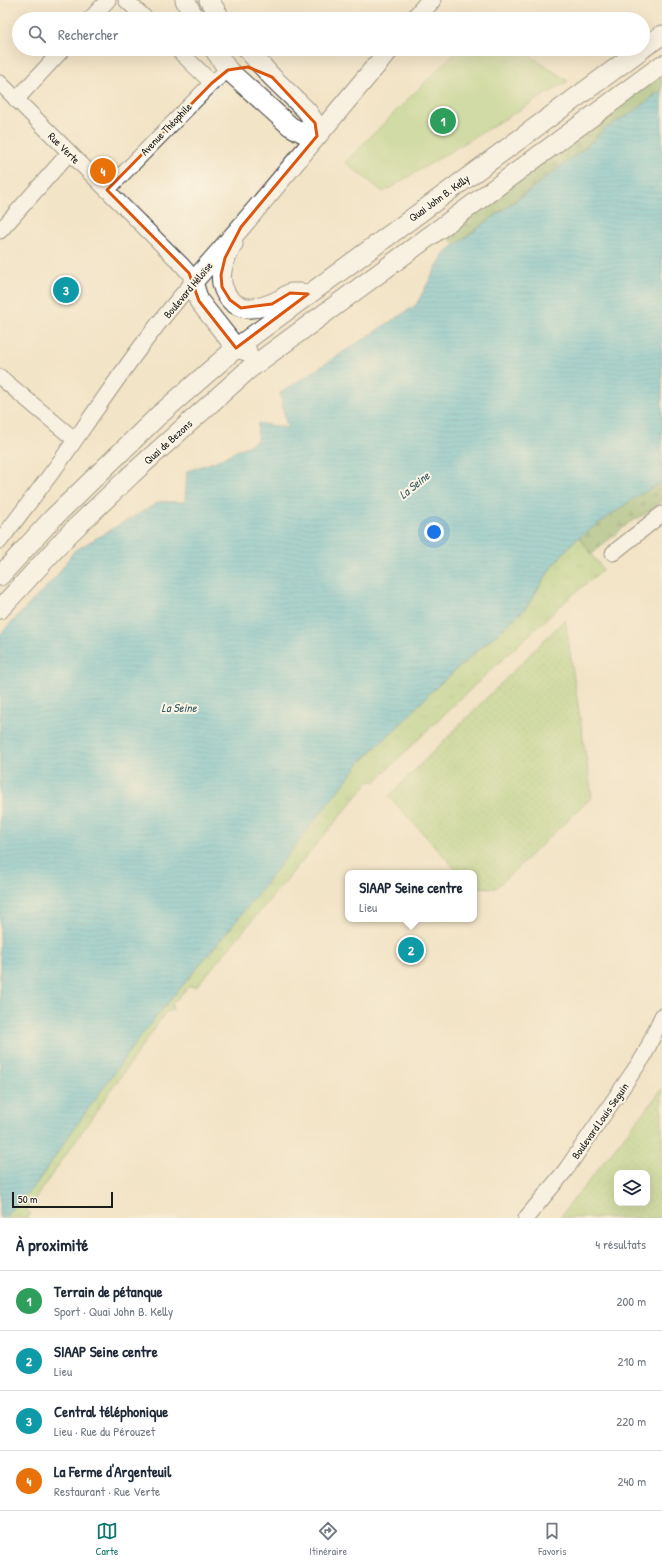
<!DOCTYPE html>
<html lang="fr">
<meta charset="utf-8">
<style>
:root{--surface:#fff;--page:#f6f6f7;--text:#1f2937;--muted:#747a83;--line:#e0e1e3;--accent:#0f766e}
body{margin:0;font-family:"Patrick Hand",sans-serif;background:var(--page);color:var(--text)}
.controls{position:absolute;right:12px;bottom:12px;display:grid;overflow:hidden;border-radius:8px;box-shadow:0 4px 16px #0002}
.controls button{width:36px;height:36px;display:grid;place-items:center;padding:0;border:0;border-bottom:1px solid var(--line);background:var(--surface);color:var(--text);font:20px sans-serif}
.scale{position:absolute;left:12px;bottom:10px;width:101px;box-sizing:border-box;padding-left:4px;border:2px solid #1c1c1c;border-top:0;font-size:11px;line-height:14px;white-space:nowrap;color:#1c1c1c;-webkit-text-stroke:3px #fcf5e5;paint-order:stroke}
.you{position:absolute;left:434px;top:532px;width:14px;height:14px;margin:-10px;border:3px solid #fff;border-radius:50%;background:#1a73e8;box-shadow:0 0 0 6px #1a73e833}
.badge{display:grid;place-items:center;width:26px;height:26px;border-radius:50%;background:var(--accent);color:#fff;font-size:13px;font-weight:700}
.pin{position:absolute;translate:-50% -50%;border:2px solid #fff;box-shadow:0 1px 4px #0006}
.popup{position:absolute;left:345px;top:870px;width:132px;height:52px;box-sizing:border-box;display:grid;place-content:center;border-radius:8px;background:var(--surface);filter:drop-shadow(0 1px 3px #0005);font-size:13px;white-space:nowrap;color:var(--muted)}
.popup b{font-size:15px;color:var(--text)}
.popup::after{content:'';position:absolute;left:50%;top:100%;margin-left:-8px;border:8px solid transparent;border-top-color:var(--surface)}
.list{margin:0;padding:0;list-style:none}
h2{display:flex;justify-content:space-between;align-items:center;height:52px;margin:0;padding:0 16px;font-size:17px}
h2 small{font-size:13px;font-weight:400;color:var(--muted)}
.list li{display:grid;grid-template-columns:26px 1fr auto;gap:12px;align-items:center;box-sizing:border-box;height:60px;padding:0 16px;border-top:1px solid var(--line)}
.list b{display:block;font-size:15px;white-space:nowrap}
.list p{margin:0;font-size:13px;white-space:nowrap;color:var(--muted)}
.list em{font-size:13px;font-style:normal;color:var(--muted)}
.icon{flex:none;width:22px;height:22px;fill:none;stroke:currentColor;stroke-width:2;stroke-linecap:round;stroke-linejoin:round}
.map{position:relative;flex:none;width:662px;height:1218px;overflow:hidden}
.search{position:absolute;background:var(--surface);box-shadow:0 4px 16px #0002;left:12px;right:12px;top:12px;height:44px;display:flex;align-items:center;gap:10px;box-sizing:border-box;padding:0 14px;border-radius:22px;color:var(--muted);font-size:15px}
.sheet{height:292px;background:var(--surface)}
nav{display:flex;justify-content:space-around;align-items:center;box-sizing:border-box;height:56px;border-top:1px solid var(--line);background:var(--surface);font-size:11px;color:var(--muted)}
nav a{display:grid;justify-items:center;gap:2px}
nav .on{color:var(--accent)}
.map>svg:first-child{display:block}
.grass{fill:url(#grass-dots);stroke:#62764c;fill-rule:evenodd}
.forest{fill:url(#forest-firs);stroke:#516744}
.park{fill:url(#park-tufts);stroke:#62764c}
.pitch{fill:#a9d07b;stroke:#62764c}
.water{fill:url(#water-rules);stroke:#386c77}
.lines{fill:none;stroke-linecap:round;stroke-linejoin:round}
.minor-casing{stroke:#3c3a36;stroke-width:17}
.major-casing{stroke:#3c3a36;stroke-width:21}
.minor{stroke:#fff;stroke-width:15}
.major{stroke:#fff;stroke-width:19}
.marked{fill:none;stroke:#de560d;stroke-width:3;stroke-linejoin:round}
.labels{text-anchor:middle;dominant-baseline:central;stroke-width:4;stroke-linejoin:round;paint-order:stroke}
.street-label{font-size:11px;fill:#1c1c1c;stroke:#fcf5e5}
.water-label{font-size:12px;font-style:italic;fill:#335c65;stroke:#fcf5e5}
</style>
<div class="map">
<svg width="662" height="1218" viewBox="0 0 662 1218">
<defs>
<pattern id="grass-dots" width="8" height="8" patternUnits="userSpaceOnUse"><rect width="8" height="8" fill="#a9d07b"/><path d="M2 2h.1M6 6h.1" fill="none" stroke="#91b26a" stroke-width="1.8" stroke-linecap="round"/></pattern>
<pattern id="forest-firs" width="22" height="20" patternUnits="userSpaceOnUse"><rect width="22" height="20" fill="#86b26b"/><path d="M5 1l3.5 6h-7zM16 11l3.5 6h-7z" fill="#6d9057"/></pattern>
<pattern id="park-tufts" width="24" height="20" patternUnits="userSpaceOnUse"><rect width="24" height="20" fill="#a9d07b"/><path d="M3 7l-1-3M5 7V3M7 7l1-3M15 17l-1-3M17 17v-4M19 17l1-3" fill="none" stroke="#91b26a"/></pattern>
<pattern id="water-rules" width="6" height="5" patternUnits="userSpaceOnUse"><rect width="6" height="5" fill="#55bdd2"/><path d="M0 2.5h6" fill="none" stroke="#4699aa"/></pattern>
</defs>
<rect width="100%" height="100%" fill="#fcf5e5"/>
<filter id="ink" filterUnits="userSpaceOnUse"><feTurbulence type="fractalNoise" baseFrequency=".025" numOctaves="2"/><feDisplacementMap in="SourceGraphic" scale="8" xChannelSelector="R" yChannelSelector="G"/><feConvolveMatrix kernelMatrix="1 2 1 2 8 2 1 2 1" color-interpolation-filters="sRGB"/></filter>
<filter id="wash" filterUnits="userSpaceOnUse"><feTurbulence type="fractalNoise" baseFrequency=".012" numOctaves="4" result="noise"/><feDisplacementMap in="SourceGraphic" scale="16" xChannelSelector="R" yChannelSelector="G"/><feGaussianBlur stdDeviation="0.9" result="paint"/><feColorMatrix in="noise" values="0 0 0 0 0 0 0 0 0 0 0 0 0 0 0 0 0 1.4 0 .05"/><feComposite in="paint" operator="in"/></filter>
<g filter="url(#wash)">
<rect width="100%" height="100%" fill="#f2e4c7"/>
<!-- grass -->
<g class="grass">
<polygon points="565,619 592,797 496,888 474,887 474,873 459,873 389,796"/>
<path d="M662 1089V1218H559ZM617 1173H647V1203H617Z"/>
</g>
<!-- forest -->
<g class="forest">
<polygon points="662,74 662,90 636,110 606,128 586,147 455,245 445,232"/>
<polygon points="662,482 662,502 647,513 630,522 592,554 579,537 636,497"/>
</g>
<!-- park -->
<path class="park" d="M579 537 603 570C574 592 548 618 521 642 472 687 423 734 376 781L369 782 196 987 189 986 172 1004 173 1010 166 1012 27 1210 31 1214 26 1218H4L36 1184 80 1120 142 1034 238 919 357 766 432 691 526 608 549 571 571 544Z"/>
<!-- pitch -->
<polygon class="pitch" points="458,49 520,49 568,81 383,192 345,162"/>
<!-- water -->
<polygon class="water" points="662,90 662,482 636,497 584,534 571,544 549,571 526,608 432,691 405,720 363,759 238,919 142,1034 80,1120 36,1184 4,1218 0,1218 0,634 56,577 74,551 159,502 185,502 187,471 214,462 257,441 258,423 287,428 280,393 416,305 444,253 529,191 586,147 606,128 636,110"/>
</g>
<g filter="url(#ink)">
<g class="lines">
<!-- minor casing -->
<g class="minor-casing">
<g id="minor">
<polyline points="126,0 146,19"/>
<polyline points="90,19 108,0"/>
<polyline points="177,49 212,83"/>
<path d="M0 83 181 264 189 273 193 282C145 336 105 397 64 456 43 485 21 513 0 541"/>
<polyline points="16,100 63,49"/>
<polyline points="107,190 212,83 228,70"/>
<polyline points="0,231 69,153"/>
<polyline points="0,377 74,439"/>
<polyline points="613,553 662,514"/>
<polyline points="526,1218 565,1171 644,1056 662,1016"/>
</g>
</g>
<!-- major casing -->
<g class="major-casing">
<g id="major">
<polyline points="185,0 195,19"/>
<polyline points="209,0 221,19"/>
<polyline points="415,19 431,0"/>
<polyline points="643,48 662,35"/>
<polyline points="214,49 228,70 290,126 303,133 317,136"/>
<polyline points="247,49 272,77 307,111 315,123 317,136"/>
<path d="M233 244C224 260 216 277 226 294 238 315 262 309 281 299 284 297 288 294 291 293 294 293 298 293 301 293"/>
<polyline points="247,351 236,348 229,339 199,301 193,282 241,227 390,49"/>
<polyline points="0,576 53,518 158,416 236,348 642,49"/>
<polyline points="0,609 69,534 132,474 249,369 662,65"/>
</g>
</g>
<!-- minor -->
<use href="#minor" class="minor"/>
<!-- major -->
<use href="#major" class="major"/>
</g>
</g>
<!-- marked area -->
<path d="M0 0H662V1218H0ZM248 67 272 77 315 123 317 136 241 227 225 258 221 275 222 287 230 300 241 308 272 304 290 293 308 294 236 348 199 301 189 273 107 190 212 83 228 70Z" fill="#f2e4c7" fill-opacity=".55" fill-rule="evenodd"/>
<path class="marked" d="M248 67 272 77 315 123 317 136 241 227 225 258 221 275 222 287 230 300 241 308 272 304 290 293 308 294 236 348 199 301 189 273 107 190 212 83 228 70Z"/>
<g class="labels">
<!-- street labels -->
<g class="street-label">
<text transform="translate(166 129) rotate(-46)">Avenue Théophile</text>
<text transform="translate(64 148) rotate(45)">Rue Verte</text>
<text transform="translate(439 198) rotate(-36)">Quai John B. Kelly</text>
<text transform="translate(188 290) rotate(-50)">Boulevard Héloïse</text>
<text transform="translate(168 442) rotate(-42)">Quai de Bezons</text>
<text transform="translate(600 1121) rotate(-55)">Boulevard Louis Seguin</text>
</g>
<!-- water labels -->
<g class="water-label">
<text transform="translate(414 485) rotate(-39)">La Seine</text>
<text x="179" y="707">La Seine</text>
</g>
</g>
</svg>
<div class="controls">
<button><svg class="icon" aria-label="layers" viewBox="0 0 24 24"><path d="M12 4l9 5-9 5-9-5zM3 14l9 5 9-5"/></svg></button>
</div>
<div class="scale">50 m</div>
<div class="you"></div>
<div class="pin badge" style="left:443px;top:121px;background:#2e9e5b">1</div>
<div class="pin badge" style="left:411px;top:950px;background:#0f9aa8">2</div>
<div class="popup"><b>SIAAP Seine centre</b>Lieu</div>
<div class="pin badge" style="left:66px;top:290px;background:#0f9aa8">3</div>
<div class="pin badge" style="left:103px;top:171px;background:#e8710a">4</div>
<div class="search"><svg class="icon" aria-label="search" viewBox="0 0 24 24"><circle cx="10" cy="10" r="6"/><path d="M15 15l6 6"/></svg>Rechercher</div>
</div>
<section class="sheet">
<h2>À proximité<small>4 résultats</small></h2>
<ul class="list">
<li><span class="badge" style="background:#2e9e5b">1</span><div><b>Terrain de pétanque</b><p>Sport · Quai John B. Kelly</p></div><em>200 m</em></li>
<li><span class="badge" style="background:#0f9aa8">2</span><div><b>SIAAP Seine centre</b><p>Lieu</p></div><em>210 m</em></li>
<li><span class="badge" style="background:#0f9aa8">3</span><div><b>Central téléphonique</b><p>Lieu · Rue du Pérouzet</p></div><em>220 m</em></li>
<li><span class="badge" style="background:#e8710a">4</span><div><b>La Ferme d'Argenteuil</b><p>Restaurant · Rue Verte</p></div><em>240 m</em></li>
</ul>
</section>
<nav>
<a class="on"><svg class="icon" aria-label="map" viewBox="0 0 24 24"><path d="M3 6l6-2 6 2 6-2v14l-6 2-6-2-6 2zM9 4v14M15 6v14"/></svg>Carte</a>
<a><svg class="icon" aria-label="directions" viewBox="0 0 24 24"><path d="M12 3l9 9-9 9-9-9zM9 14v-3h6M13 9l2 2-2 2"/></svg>Itinéraire</a>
<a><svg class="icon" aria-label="saved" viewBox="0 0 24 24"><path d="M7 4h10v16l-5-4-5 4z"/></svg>Favoris</a>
</nav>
